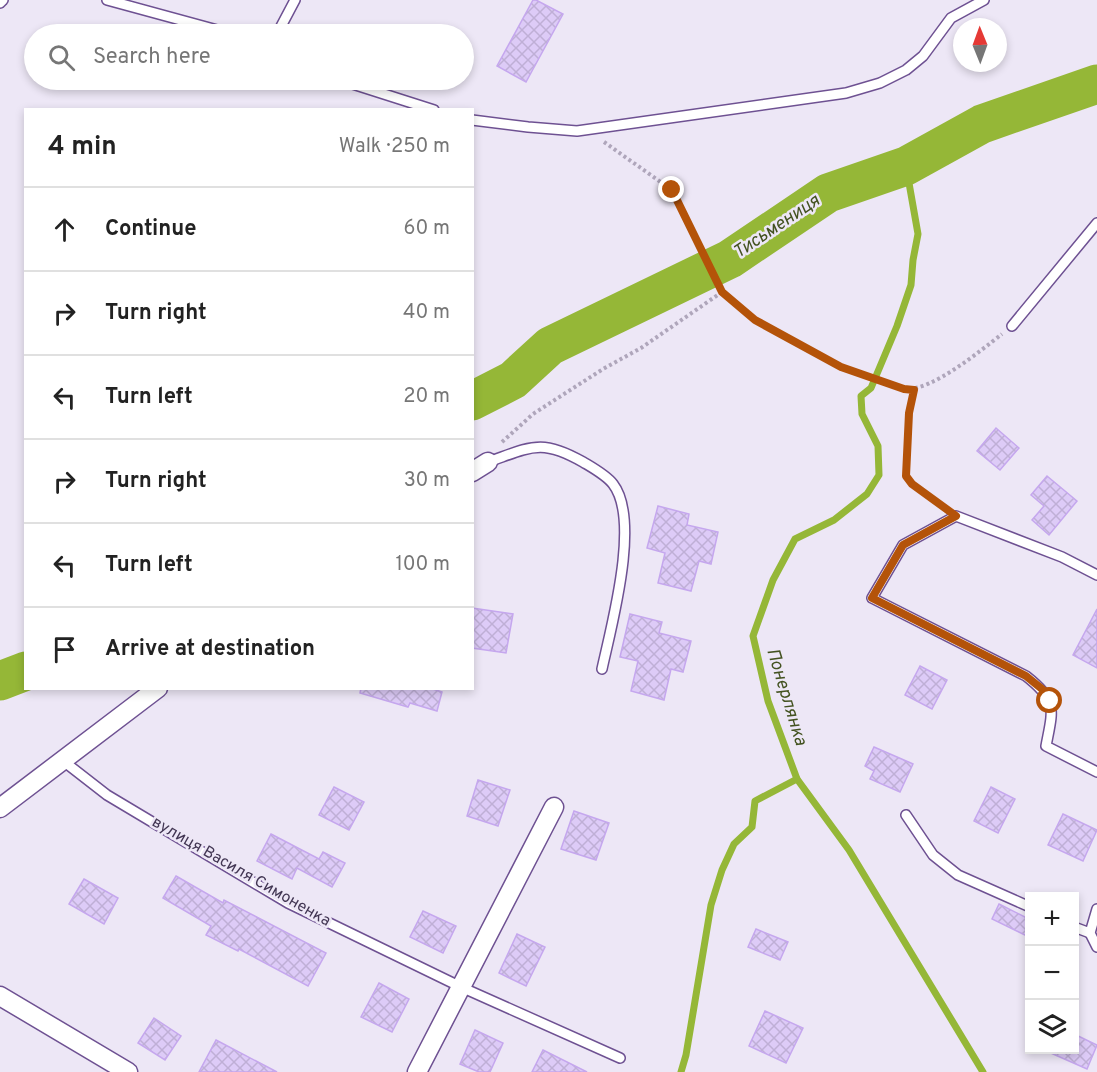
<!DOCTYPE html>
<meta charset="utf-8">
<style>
:root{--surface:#fff;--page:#f2f2f2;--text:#222;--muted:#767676;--line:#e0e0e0}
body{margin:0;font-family:Overpass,sans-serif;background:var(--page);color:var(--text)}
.controls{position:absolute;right:18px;bottom:18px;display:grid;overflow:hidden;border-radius:0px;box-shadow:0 3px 9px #0003}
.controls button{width:54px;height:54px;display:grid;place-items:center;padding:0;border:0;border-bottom:2px solid var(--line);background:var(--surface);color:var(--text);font:30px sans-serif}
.compass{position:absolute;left:953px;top:18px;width:54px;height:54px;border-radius:50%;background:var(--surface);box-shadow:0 3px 9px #0003;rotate:359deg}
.stop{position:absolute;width:18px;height:18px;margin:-14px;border:4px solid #b45309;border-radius:50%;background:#fff}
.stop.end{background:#b45309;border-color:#fff;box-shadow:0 2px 6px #0008}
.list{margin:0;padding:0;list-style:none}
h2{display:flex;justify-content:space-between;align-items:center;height:78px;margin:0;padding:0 24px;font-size:26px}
h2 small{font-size:20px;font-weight:400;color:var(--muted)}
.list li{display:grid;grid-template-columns:39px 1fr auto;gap:18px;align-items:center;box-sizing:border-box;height:84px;padding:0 24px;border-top:2px solid var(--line)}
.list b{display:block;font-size:22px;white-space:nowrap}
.list em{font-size:20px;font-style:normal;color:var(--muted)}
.icon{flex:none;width:33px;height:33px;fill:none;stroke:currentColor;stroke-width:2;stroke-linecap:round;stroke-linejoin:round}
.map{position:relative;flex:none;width:1097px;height:1072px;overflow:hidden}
.search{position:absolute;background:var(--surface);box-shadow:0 3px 9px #0003;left:24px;top:24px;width:450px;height:66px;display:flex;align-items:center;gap:15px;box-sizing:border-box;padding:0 21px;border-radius:33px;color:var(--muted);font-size:22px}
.panel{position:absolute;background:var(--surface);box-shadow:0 3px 9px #0003;left:24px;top:108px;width:450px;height:582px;border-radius:0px}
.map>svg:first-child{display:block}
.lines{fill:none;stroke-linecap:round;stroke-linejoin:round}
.stream{stroke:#95b737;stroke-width:7}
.river{stroke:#95b737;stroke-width:39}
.building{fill:url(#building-cross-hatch);stroke:#c5a7ee;stroke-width:1.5}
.service-casing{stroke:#6e5192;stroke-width:12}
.minor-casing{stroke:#6e5192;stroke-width:21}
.path{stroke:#afa6bb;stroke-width:4;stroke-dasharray:3 3;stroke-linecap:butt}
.service{stroke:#fff;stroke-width:9}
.minor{stroke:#fff;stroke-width:18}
.route{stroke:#b45309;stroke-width:8}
.labels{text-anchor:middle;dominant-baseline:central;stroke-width:5;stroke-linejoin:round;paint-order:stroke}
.street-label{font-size:16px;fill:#423653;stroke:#ede7f6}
.water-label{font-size:18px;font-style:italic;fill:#435220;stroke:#ede7f6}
</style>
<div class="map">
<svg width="1097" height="1072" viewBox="0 0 1097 1072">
<defs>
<pattern id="building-cross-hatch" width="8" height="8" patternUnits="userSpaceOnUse" patternTransform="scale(1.5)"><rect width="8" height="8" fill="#ddcbf7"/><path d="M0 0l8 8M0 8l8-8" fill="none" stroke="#bfafd6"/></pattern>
</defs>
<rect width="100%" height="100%" fill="#ede7f6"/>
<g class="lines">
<!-- stream -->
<g class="stream">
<polyline points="906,166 918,234 913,260 911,285 897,326 871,388 861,396 862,414 878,446 879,475 867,494 834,520 795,539 773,580 753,636 768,701 797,779 849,850 983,1072"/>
<polyline points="681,1072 686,1055 711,905 722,870 734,844 752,827 755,801 797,779"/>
</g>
<!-- river -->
<g class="river">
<polyline points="472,401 513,380 550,346 730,259 828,193 906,166 982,124 1097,84"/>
<polyline points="0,681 26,671"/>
</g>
</g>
<!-- building -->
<g class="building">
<polygon points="533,0 536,0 563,14 526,82 497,66"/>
<polygon points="996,428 1019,448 1000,470 977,451"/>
<polygon points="1047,476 1077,501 1049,535 1032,520 1044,506 1031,495"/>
<polygon points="658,506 689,514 687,525 718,532 711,564 699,561 691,591 658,583 665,553 647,548"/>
<polygon points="472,608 513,614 506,653 472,648"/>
<polygon points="1097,609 1097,668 1073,655"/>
<polygon points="630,614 662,622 659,633 691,641 683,672 671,669 664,700 631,691 638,661 620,657"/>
<polygon points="920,666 947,680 932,709 905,695"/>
<polygon points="361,688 430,688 442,692 437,711 410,703 408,707 360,693"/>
<polygon points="874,747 913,764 900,792 870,779 874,771 865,766"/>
<polygon points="478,780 510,790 498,826 467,816"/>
<polygon points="334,787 364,802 349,830 319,815"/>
<polygon points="991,787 1015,799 998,833 974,821"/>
<polygon points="574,811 609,823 596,860 561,849"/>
<polygon points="1063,814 1097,830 1083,861 1048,845"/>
<polygon points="271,834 319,859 323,852 345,863 332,887 297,868 292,879 257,861"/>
<polygon points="176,876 223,903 224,900 326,953 308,986 239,949 238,951 206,935 211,926 163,898"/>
<polygon points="84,879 118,898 104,924 69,904"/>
<polygon points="999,904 1029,919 1029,937 992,919"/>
<polygon points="423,911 456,926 443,953 410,937"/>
<polygon points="756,929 788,942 780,960 748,947"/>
<polygon points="517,934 545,947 526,986 499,973"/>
<polygon points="379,983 409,999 392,1032 361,1017"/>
<polygon points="765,1011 803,1028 786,1063 749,1046"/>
<polygon points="154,1018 181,1036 165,1060 138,1043"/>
<polygon points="475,1030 503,1043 490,1072 479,1072 460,1064"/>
<polygon points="1074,1034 1097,1045 1087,1069 1044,1050 1074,1050"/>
<polygon points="216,1040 277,1072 199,1072"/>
<polygon points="543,1050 587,1072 532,1072"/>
</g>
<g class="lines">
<!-- service casing -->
<g class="service-casing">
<g id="service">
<polyline points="107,0 232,34"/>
<polyline points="0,3 3,0"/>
<polyline points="277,34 295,0"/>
<polyline points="340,80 434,110"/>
<polyline points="472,120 528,127 577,131 846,93 880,83 906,70 923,56 951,18 984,0"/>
<polyline points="1012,326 1097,223"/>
<path d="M488 462C531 447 541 438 583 462 593 468 606 475 613 484 641 520 611 627 602 669"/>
<path d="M1097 575 1062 557 956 516 903 545 872 598 1026 676C1058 701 1053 709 1046 746L1097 772"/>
<polyline points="62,760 107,795 288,903 461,987 620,1058"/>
<polyline points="906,815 933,855 958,875 1030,907"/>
<polyline points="1097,909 1090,933 1097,947"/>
<polyline points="1074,927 1090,933"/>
</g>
</g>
<!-- minor casing -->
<g class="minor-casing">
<g id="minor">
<polyline points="472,472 488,462"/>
<polyline points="0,808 158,688"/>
<polyline points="0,996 128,1072"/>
<polyline points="417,1072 554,807"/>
</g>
</g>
<!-- path -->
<g class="path">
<polyline points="604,142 672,190 722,292"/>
<polyline points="914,390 909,413 906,476 912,484 943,507"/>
<path d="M502 442 533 414 603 369 641 348 722 292 755 320 841 367 905 389C932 391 980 351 1002 334"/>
</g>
<!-- service -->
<use href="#service" class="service"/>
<!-- minor -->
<use href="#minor" class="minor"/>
</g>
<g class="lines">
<!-- route -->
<polyline class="route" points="672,190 722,292 755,320 841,367 904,389 914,390 909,413 906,476 912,484 956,516 903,545 872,598 1026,676 1042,689 1050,701"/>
</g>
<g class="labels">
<!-- street labels -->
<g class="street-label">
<text transform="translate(241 872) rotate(30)">вулиця Василя Симоненка</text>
</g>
<!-- water labels -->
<g class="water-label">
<text transform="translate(777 227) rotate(-34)">Тисьмениця</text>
<text transform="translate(786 697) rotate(73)">Понерлянка</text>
</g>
</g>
</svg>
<div class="controls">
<button>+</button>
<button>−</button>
<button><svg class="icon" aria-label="layers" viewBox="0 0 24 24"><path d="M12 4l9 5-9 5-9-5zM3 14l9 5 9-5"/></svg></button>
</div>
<svg class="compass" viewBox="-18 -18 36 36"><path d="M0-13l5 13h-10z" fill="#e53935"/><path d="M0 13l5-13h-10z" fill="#767676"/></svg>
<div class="stop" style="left:1050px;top:701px"></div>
<div class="stop end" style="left:672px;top:190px"></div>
<div class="search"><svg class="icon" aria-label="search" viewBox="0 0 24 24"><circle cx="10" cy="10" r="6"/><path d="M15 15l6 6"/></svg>Search here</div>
<section class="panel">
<h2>4 min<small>Walk · 250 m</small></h2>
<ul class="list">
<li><svg class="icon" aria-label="ahead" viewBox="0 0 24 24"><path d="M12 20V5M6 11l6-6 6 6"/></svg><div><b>Continue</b></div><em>60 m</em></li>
<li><svg class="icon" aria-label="right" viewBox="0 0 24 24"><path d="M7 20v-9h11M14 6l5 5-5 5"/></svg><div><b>Turn right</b></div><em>40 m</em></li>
<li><svg class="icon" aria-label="left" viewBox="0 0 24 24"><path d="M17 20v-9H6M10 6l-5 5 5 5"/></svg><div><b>Turn left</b></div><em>20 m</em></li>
<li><svg class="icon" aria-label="right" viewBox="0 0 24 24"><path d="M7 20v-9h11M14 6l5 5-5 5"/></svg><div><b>Turn right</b></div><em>30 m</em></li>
<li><svg class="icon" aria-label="left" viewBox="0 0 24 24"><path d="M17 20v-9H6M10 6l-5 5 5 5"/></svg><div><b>Turn left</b></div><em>100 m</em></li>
<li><svg class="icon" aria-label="arrive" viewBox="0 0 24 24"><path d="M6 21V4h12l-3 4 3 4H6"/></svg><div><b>Arrive at destination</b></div></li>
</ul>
</section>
</div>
